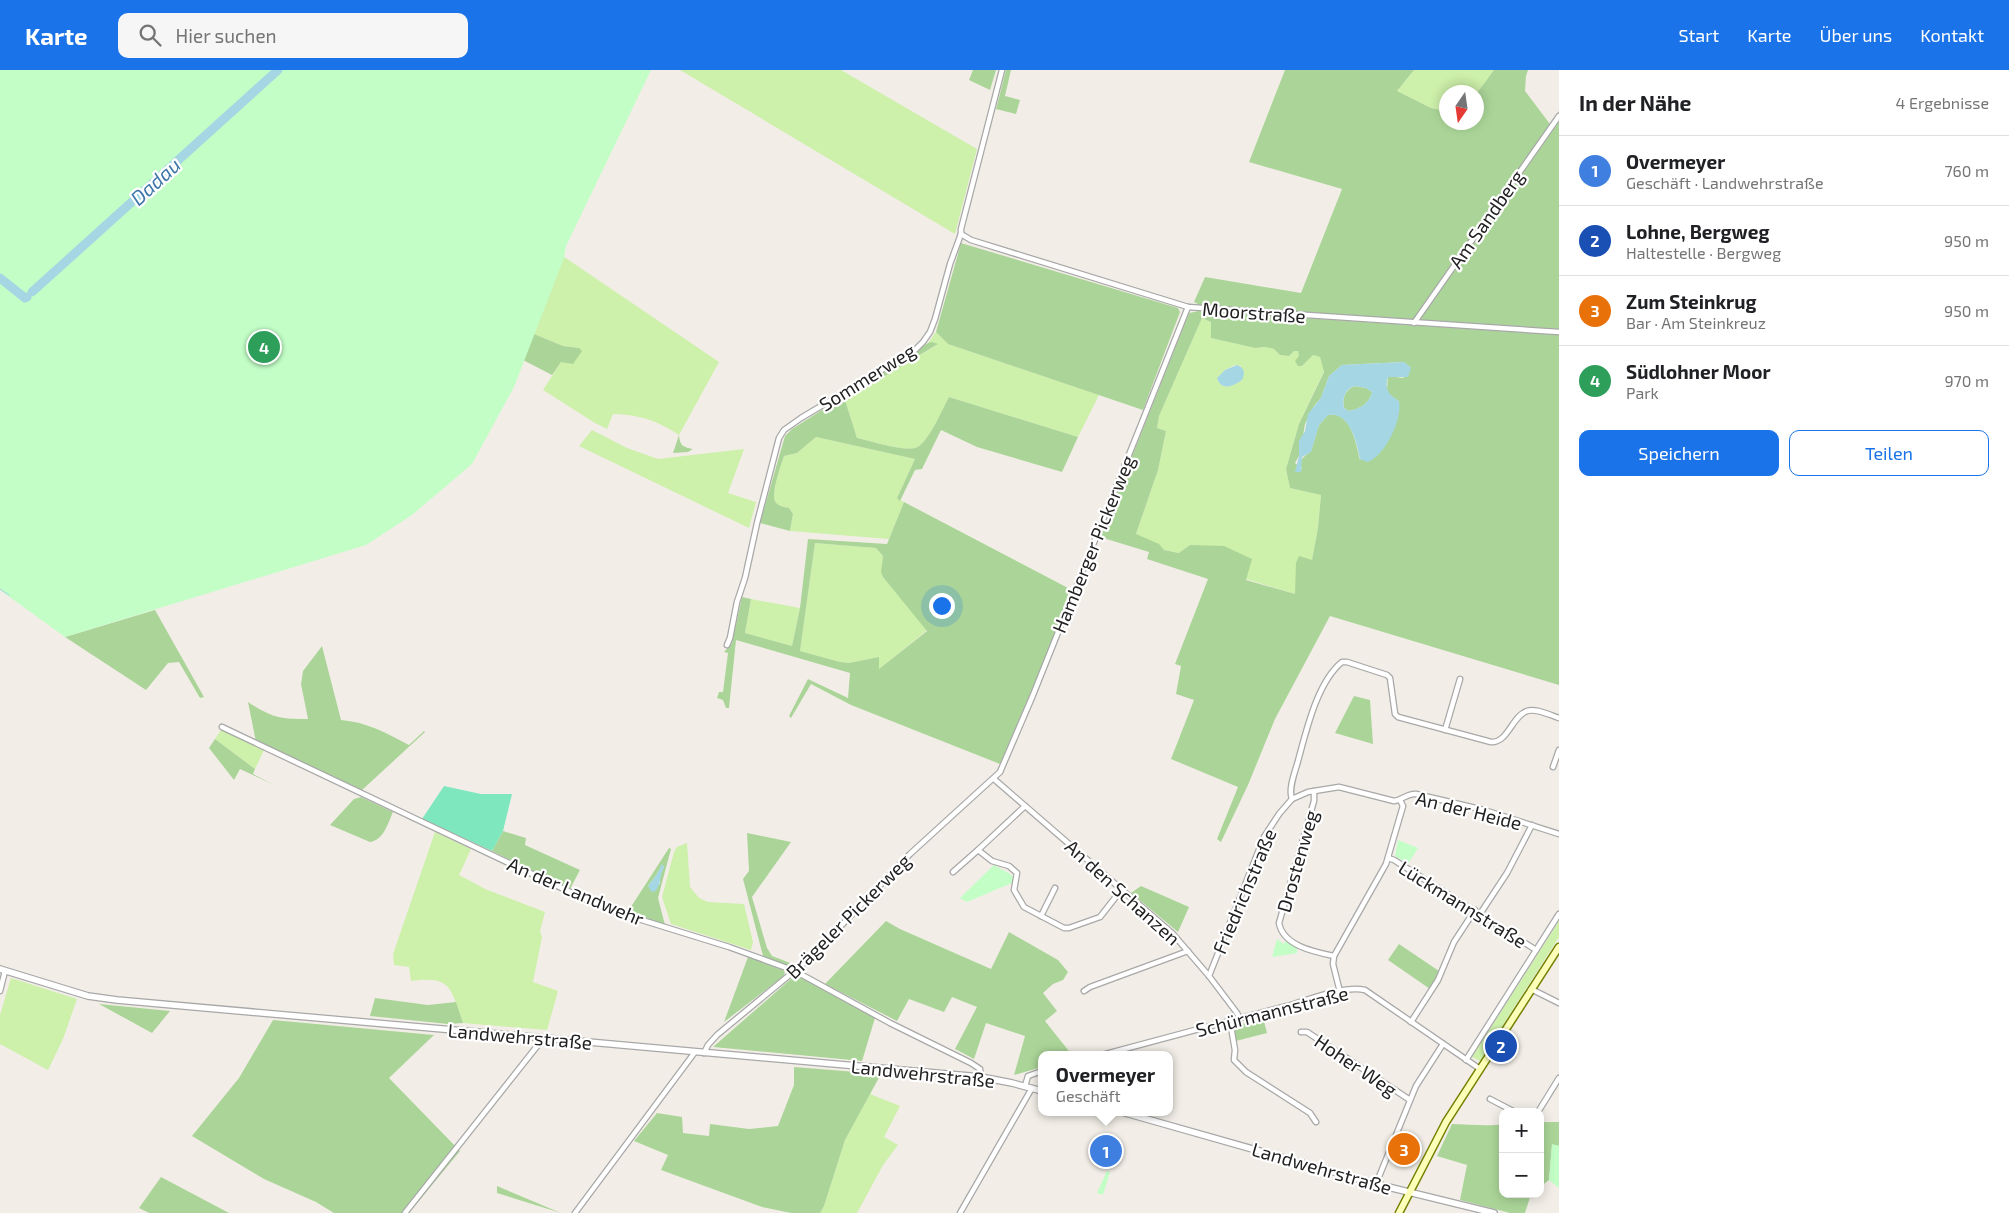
<!DOCTYPE html>
<html lang="de">
<meta charset="utf-8">
<style>
:root{--surface:#fff;--page:#f6f6f6;--text:#202124;--muted:#757577;--line:#e0e0e0;--accent:#1a73e8}
body{margin:0;font-family:"Exo 2",sans-serif;background:var(--page);color:var(--text)}
.controls{position:absolute;right:15px;bottom:15px;display:grid;overflow:hidden;border-radius:10px;box-shadow:0 2px 12px #0003}
.controls button{width:45px;height:45px;display:grid;place-items:center;padding:0;border:0;border-bottom:1px solid var(--line);background:var(--surface);color:var(--text);font:25px sans-serif}
.compass{position:absolute;left:1439px;top:15px;width:45px;height:45px;border-radius:50%;background:var(--surface);box-shadow:0 2px 12px #0003;rotate:193deg}
.you{position:absolute;left:941px;top:535px;width:18px;height:18px;margin:-12px;border:4px solid #fff;border-radius:50%;background:#1a73e8;box-shadow:0 0 0 8px #1a73e833}
.badge{display:grid;place-items:center;width:32px;height:32px;border-radius:50%;background:var(--accent);color:#fff;font-size:16px;font-weight:700}
.pin{position:absolute;translate:-50% -50%;border:2px solid #fff;box-shadow:0 1px 5px #0006}
.popup{position:absolute;left:1038px;top:981px;width:135px;height:65px;box-sizing:border-box;display:grid;place-content:center;border-radius:10px;background:var(--surface);filter:drop-shadow(0 1px 4px #0005);font-size:16px;white-space:nowrap;color:var(--muted)}
.popup b{font-size:19px;color:var(--text)}
.popup::after{content:'';position:absolute;left:50%;top:100%;margin-left:-10px;border:10px solid transparent;border-top-color:var(--surface)}
.list{margin:0;padding:0;list-style:none}
h2{display:flex;justify-content:space-between;align-items:center;height:65px;margin:0;padding:0 20px;font-size:21px}
h2 small{font-size:16px;font-weight:400;color:var(--muted)}
.list li{display:grid;grid-template-columns:32px 1fr auto;gap:15px;align-items:center;box-sizing:border-box;height:70px;padding:0 20px;border-top:1px solid var(--line)}
.list b{display:block;font-size:19px;white-space:nowrap}
.list p{margin:0;font-size:16px;white-space:nowrap;color:var(--muted)}
.list em{font-size:16px;font-style:normal;color:var(--muted)}
.actions{display:flex;gap:10px;padding:15px 20px}
.actions a{flex:1;padding:11px 0;border:1px solid var(--accent);border-radius:10px;text-align:center;font-size:18px;color:var(--accent)}
.actions .main{background:var(--accent);color:#fff}
.icon{flex:none;width:28px;height:28px;fill:none;stroke:currentColor;stroke-width:2;stroke-linecap:round;stroke-linejoin:round}
.map{position:relative;flex:none;width:1559px;height:1143px;overflow:hidden}
header{display:flex;align-items:center;gap:30px;box-sizing:border-box;height:70px;padding:0 25px;background:var(--accent);color:#fff}
header strong{font-size:24px}
nav{display:flex;gap:28px;margin-inline-start:auto;font-size:18px}
.search{width:350px;height:45px;background:var(--page);display:flex;align-items:center;gap:12px;box-sizing:border-box;padding:0 18px;border-radius:10px;color:var(--muted);font-size:19px}
main{display:flex}
aside{flex:1;background:var(--surface)}
.map>svg:first-child{display:block}
.grass{fill:#cdf0aa;fill-rule:evenodd}
.forest{fill:#abd598;fill-rule:evenodd}
.park{fill:#c2fec6}
.pitch{fill:#7fe7be}
.water{fill:#a4d6e3;fill-rule:evenodd}
.lines{fill:none;stroke-linecap:round;stroke-linejoin:round}
.stream{stroke:#a4d6e3;stroke-width:1}
.river{stroke:#a4d6e3;stroke-width:9}
.minor-casing{stroke:#a8a8a8;stroke-width:7}
.tertiary-casing{stroke:#a8a8a8;stroke-width:8}
.secondary-casing{stroke:#748000;stroke-width:9}
.minor{stroke:#fff;stroke-width:4.5}
.tertiary{stroke:#fff;stroke-width:5.5}
.secondary{stroke:#fcffb8;stroke-width:6}
.labels{text-anchor:middle;dominant-baseline:central;stroke-width:4.5;stroke-linejoin:round;paint-order:stroke}
.street-label{font-size:19px;fill:#212121;stroke:#fff}
.water-label{font-size:20px;font-style:italic;fill:#3e76aa;stroke:#fff}
</style>
<header>
<strong>Karte</strong>
<div class="search"><svg class="icon" aria-label="search" viewBox="0 0 24 24"><circle cx="10" cy="10" r="6"/><path d="M15 15l6 6"/></svg>Hier suchen</div>
<nav><a>Start</a><a>Karte</a><a>Über uns</a><a>Kontakt</a></nav>
</header>
<main>
<div class="map">
<svg width="1559" height="1143" viewBox="0 0 1559 1143">
<rect width="100%" height="100%" fill="#f2eee7"/>
<!-- grass -->
<g class="grass">
<polygon points="680,0 841,0 977,79 955,164"/>
<polygon points="1414,0 1494,0 1477,23 1446,22 1446,41 1431,38 1397,21"/>
<path d="M380 62 719 292 679 365C656 350 640 345 613 344L607 359 595 353 543 320 561 292 579 278 563 276 534 264 518 305Z"/>
<path d="M1202 248 1211 252V268L1255 278 1265 277 1274 279 1280 285 1289 286 1294 281H1298L1302 296 1313 285 1320 287 1324 301 1299 354 1286 399 1290 418 1321 425 1318 458 1312 490 1295 524 1246 509 1190 475 1180 483 1164 480 1136 464 1158 400 1166 361 1157 358 1159 346ZM1235 295 1241 296 1242 310C1233 316 1222 322 1217 308L1225 300Z"/>
<path d="M936 262 948 274 1099 325 1078 367 949 327C943 339 927 376 915 378 901 381 871 371 857 368L845 330 937 275 928 273Z"/>
<polygon points="592,360 627,378 658,389 744,379 728,423 756,432 749,458 579,376"/>
<path d="M816 367 915 389 897 428 904 432 889 469 790 461 793 444 789 438C784 437 777 436 775 431 771 423 781 395 784 386L797 383Z"/>
<polygon points="815,473 876,478 883,486 882,494 883,507 927,560 878,600 879,587 849,593 840,592 800,581"/>
<polygon points="751,529 800,538 792,576 745,563"/>
<polygon points="221,660 264,680 255,699 215,669"/>
<path d="M435 762 471 779 459 805 485 819 545 842 540 861 542 867 533 912 558 921 547 960 463 953C451 919 452 905 411 911L409 897 394 895 393 884Z"/>
<polygon points="687,773 690,817 699,828 708,832 744,834 753,872 751,880 671,854 662,827 674,782 677,777"/>
<polygon points="1559,851 1559,867 1480,991 1472,987"/>
<polygon points="11,908 77,929 63,969 48,1000 0,974 0,945"/>
<polygon points="870,1024 900,1036 884,1067 898,1075 883,1095 857,1143 820,1143 824,1136 845,1070"/>
</g>
<!-- forest -->
<g class="forest">
<polygon points="973,0 996,0 990,20 969,10"/>
<polygon points="1006,0 1011,0 1005,26 1020,30 1016,44 996,39"/>
<polygon points="1285,0 1414,0 1397,21 1431,38 1446,41 1446,52 1476,52 1477,23 1494,0 1528,0 1526,6 1525,21 1550,54 1559,41 1559,259 1200,235 1194,232 1205,207 1301,223 1342,119 1249,92"/>
<polygon points="961,173 1178,238 1180,242 1143,340 948,274 936,262"/>
<path d="M1199 241 1559 265V615L1330 546 1275 649 1248 715 1221 772 1217 769 1238 717 1171 689 1194 630 1176 624 1181 596 1175 594 1208 509 1147 489 1149 482 1100 467 1189 243ZM1202 248 1211 252V268L1255 278 1265 277 1274 279 1280 285 1289 286 1294 281H1298L1299 286 1295 291 1298 296H1302L1313 285 1320 287 1324 302 1299 354 1286 399 1290 418 1321 425 1318 458 1312 490 1299 486 1296 493 1295 524 1246 510 1252 489 1224 476 1190 475 1179 483 1164 480 1159 474 1136 464 1158 400 1166 361 1157 358 1159 346ZM1404 292 1411 298 1403 308 1388 306 1387 319 1389 325 1399 331C1400 362 1381 370 1360 390 1356 373 1351 341 1328 345L1319 355 1311 381C1304 387 1298 389 1302 399L1295 393 1299 386V371L1303 366 1305 354 1314 336 1321 328 1329 306 1342 295Z"/>
<polygon points="534,264 563,276 579,278 582,281 573,294 561,292 552,305 523,290"/>
<path d="M932 272 938 274 845 330 857 368C871 371 901 381 915 378 927 376 943 338 949 327L1078 367 1062 402 977 377 941 360 922 399 915 400 900 431 897 428 915 389 816 367 797 383 784 386C781 395 771 423 775 431 777 436 784 437 789 438L793 444 790 461 760 453 785 366 792 359 928 273Z"/>
<path d="M1355 316 1366 318 1372 322C1370 333 1360 339 1349 341L1344 338C1342 329 1345 319 1355 316Z"/>
<path d="M679 365C680 376 683 377 693 379L688 382 673 383Z"/>
<path d="M904 432 1070 519 1050 577 1000 694 851 635 811 614 791 648 789 646 808 609 848 628 850 603 736 570 729 638H726L723 630 717 628 719 622H723L728 583 724 582 732 573 742 527 751 529 745 563 792 576 800 538 808 469 887 474ZM815 473 876 478 883 486 881 502 883 507 927 561 879 599V587L849 593 840 592 800 581Z"/>
<polygon points="155,540 204,627 200,628 179,592 168,593 146,620 65,567"/>
<path d="M322 576 341 650C367 652 386 663 409 675L424 661 425 662 361 721 256 672 248 632C273 648 279 649 308 649L301 614 303 601Z"/>
<polygon points="1354,626 1370,630 1373,674 1335,663"/>
<polygon points="215,669 255,699 253,704 274,715 240,699 234,710 209,678"/>
<path d="M361 727 393 742C388 753 384 770 370 772L330 755 354 729Z"/>
<polygon points="503,761 526,768 525,775 580,800 570,819 492,781"/>
<polygon points="747,763 791,772 752,827 767,878 772,886 793,894 789,896 767,889 763,886 743,809 749,801"/>
<path d="M669 778 671 779 658 828 665 855 627 843ZM662 795 664 797 660 804V814L648 816 657 804Z"/>
<polygon points="1141,816 1189,837 1178,862 1131,823"/>
<polygon points="886,851 900,859 991,899 1009,862 1058,890 1068,902 1063,910 1053,914 1043,923 1057,941 1045,951 1072,985 1042,985 1042,997 1014,1005 1025,966 986,953 974,989 955,979 977,937 952,927 944,942 909,929 897,951 825,914"/>
<polygon points="1399,874 1439,901 1430,919 1388,890"/>
<polygon points="748,887 785,901 784,906 724,952"/>
<polygon points="793,907 800,907 875,948 862,991 713,977"/>
<polygon points="375,928 428,935 456,932 463,953 448,954 370,946"/>
<polygon points="99,934 170,941 152,963"/>
<polygon points="1263,948 1267,963 1236,971 1234,956"/>
<polygon points="273,950 434,965 389,1008 460,1081 409,1143 334,1143 316,1132 264,1109 192,1066 239,1008"/>
<polygon points="794,997 881,1004 845,1070 824,1136 820,1143 791,1143 762,1137 661,1100 668,1085 634,1071 657,1043 682,1047 683,1063 709,1066 710,1054 749,1059 778,1056 794,1015"/>
<polygon points="1540,1052 1559,1052 1559,1076 1552,1075 1549,1110 1540,1117"/>
<path d="M1452 1054C1469 1054 1486 1057 1503 1054V1124H1531L1525 1143H1510L1460 1130 1467 1095 1437 1086Z"/>
<polygon points="161,1107 229,1143 149,1143 139,1138"/>
<polygon points="497,1116 561,1143 497,1123"/>
</g>
<!-- park -->
<g class="park">
<polygon points="0,0 651,0 566,176 564,188 514,317 472,394 412,445 366,475 65,567 0,520"/>
<polygon points="1398,770 1418,778 1408,794 1395,786"/>
<polygon points="994,795 1010,804 1014,808 1014,812 967,832 960,828"/>
<polygon points="1277,869 1284,874 1286,870 1297,878 1297,883 1272,887"/>
<polygon points="1552,1074 1559,1076 1559,1118 1549,1110"/>
<polygon points="1107,1101 1110,1102 1103,1125 1097,1123"/>
</g>
<!-- pitch -->
<polygon class="pitch" points="444,716 481,724 512,724 503,761 492,781 422,749"/>
<!-- water -->
<g class="water">
<path d="M1404 292 1411 298 1408 307H1388C1384 319 1389 325 1399 331 1403 348 1385 387 1367 392L1360 389C1357 373 1350 341 1328 345L1319 355 1311 382 1302 387 1301 402H1295L1299 386V371L1305 361 1308 344 1321 328 1329 306 1342 295ZM1355 316 1366 318 1372 322C1370 333 1360 339 1349 341L1344 338C1342 329 1345 318 1355 316Z"/>
<path d="M1237 295C1245 298 1245 303 1242 310 1233 316 1222 322 1217 308L1225 300Z"/>
<path d="M662 794 664 797C659 805 662 816 654 822L651 821 648 816 657 804Z"/>
</g>
<g class="lines">
<!-- stream -->
<polyline class="stream" points="0,519 9,525"/>
<!-- river -->
<g class="river">
<polyline points="0,208 25,228 27,227"/>
<polyline points="32,222 278,0"/>
</g>
<!-- minor casing -->
<g class="minor-casing">
<g id="minor">
<polyline points="961,164 971,170 1188,237 1559,262"/>
<polyline points="1414,253 1559,46"/>
<polyline points="727,575 730,568 737,532 745,508 757,453 779,368 784,360 801,348 915,280 923,272 930,262 935,249 950,194 961,164 961,159 1002,0"/>
<polyline points="222,657 589,831 616,842 729,877 795,901 890,953 971,993 980,999 981,1007"/>
<polyline points="1445,660 1460,609"/>
<polyline points="1553,697 1559,680"/>
<polyline points="994,709 1173,864 1209,906 1237,943 1239,947"/>
<path d="M1314 721V731L1279 853C1283 876 1315 882 1334 886"/>
<path d="M1292 729C1288 719 1295 702 1298 691 1306 662 1317 612 1342 592H1347L1387 605 1390 608 1395 644 1398 647 1491 672C1508 673 1512 646 1527 641 1536 638 1550 645 1559 648"/>
<polyline points="1025,736 978,780 992,791 1009,796 1017,803 1014,820 1024,837 1064,858 1069,858 1100,847 1122,819"/>
<polyline points="1388,788 1394,790 1536,880"/>
<polyline points="953,802 978,780"/>
<polyline points="1480,844 1507,803 1532,755"/>
<polyline points="1041,846 1055,818"/>
<path d="M1209 906 1264 767 1279 744 1292 729 1308 722 1339 717 1394 731C1403 730 1407 723 1416 724L1484 740 1559 764"/>
<polyline points="1531,919 1559,933"/>
<polyline points="0,921 5,901"/>
<polyline points="1084,921 1090,917 1188,881"/>
<polyline points="1340,922 1333,894 1334,886 1386,794 1403,736 1400,730"/>
<polyline points="1230,951 1235,980 1234,990 1246,1002 1310,1043 1316,1052"/>
<polyline points="1411,952 1438,910 1454,872 1475,840"/>
<polyline points="1301,962 1307,962 1410,1030"/>
<polyline points="704,983 708,975 717,965 810,888 910,784 1000,702 1033,625 1188,237"/>
<path d="M1102 985C1164 968 1225 952 1287 936 1308 930 1344 915 1365 920L1480 999"/>
<polyline points="1466,990 1559,844"/>
<polyline points="1025,1016 1028,1006 1042,1001"/>
<polyline points="1490,1029 1515,1042"/>
<polyline points="1538,1042 1559,1008"/>
<polyline points="1376,1114 1416,1016 1443,974"/>
<polyline points="405,1143 538,975 540,968"/>
<polyline points="575,1143 695,982"/>
<polyline points="960,1143 1032,1018"/>
</g>
</g>
<!-- tertiary casing -->
<g class="tertiary-casing">
<g id="tertiary">
<polyline points="0,899 88,926 117,930 981,1007 1012,1013 1042,1021"/>
<polyline points="1122,1042 1376,1114 1494,1143"/>
</g>
</g>
<!-- secondary casing -->
<g class="secondary-casing">
<polyline id="secondary" points="1399,1143 1446,1052 1559,877"/>
</g>
<!-- minor -->
<use href="#minor" class="minor"/>
<!-- tertiary -->
<use href="#tertiary" class="tertiary"/>
<!-- secondary -->
<use href="#secondary" class="secondary"/>
</g>
<g class="labels">
<!-- street labels -->
<g class="street-label">
<text transform="translate(1486 149) rotate(-55)">Am Sandberg</text>
<text transform="translate(1254 242) rotate(4)">Moorstraße</text>
<text transform="translate(867 307) rotate(-32)">Sommerweg</text>
<text transform="translate(1093 474) rotate(-68)">Hamberger Pickerweg</text>
<text transform="translate(1469 740) rotate(14)">An der Heide</text>
<text transform="translate(1297 791) rotate(-74)">Drostenweg</text>
<text transform="translate(576 821) rotate(23)">An der Landwehr</text>
<text transform="translate(1244 821) rotate(-67)">Friedrichstraße</text>
<text transform="translate(1123 822) rotate(42)">An den Schanzen</text>
<text transform="translate(1463 834) rotate(32)">Lückmannstraße</text>
<text transform="translate(848 846) rotate(-45)">Brägeler Pickerweg</text>
<text transform="translate(1272 941) rotate(-14)">Schürmannstraße</text>
<text transform="translate(520 966) rotate(5)">Landwehrstraße</text>
<text transform="translate(1356 995) rotate(34)">Hoher Weg</text>
<text transform="translate(923 1003) rotate(6)">Landwehrstraße</text>
<text transform="translate(1322 1098) rotate(16)">Landwehrstraße</text>
</g>
<!-- water labels -->
<g class="water-label">
<text transform="translate(155 111) rotate(-42)">Dadau</text>
</g>
</g>
</svg>
<div class="controls">
<button>+</button>
<button>−</button>
</div>
<svg class="compass" viewBox="-18 -18 36 36"><path d="M0-13l5 13h-10z" fill="#e53935"/><path d="M0 13l5-13h-10z" fill="#757577"/></svg>
<div class="you"></div>
<div class="pin badge" style="left:1106px;top:1081px;background:#3f7fe0">1</div>
<div class="popup"><b>Overmeyer</b>Geschäft</div>
<div class="pin badge" style="left:1501px;top:976px;background:#1a4fb4">2</div>
<div class="pin badge" style="left:1404px;top:1079px;background:#e8710a">3</div>
<div class="pin badge" style="left:264px;top:277px;background:#2e9e5b">4</div>
</div>
<aside>
<h2>In der Nähe<small>4 Ergebnisse</small></h2>
<ul class="list">
<li><span class="badge" style="background:#3f7fe0">1</span><div><b>Overmeyer</b><p>Geschäft · Landwehrstraße</p></div><em>760 m</em></li>
<li><span class="badge" style="background:#1a4fb4">2</span><div><b>Lohne, Bergweg</b><p>Haltestelle · Bergweg</p></div><em>950 m</em></li>
<li><span class="badge" style="background:#e8710a">3</span><div><b>Zum Steinkrug</b><p>Bar · Am Steinkreuz</p></div><em>950 m</em></li>
<li><span class="badge" style="background:#2e9e5b">4</span><div><b>Südlohner Moor</b><p>Park</p></div><em>970 m</em></li>
</ul>
<div class="actions"><a class="main">Speichern</a><a>Teilen</a></div>
</aside>
</main>
